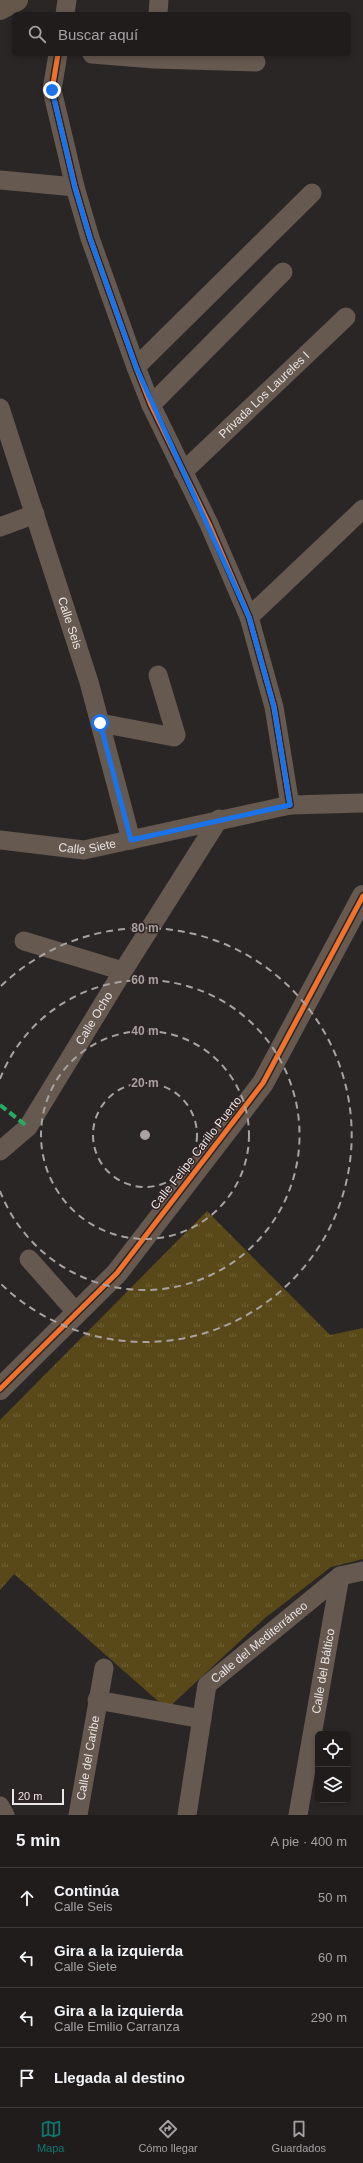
<!DOCTYPE html>
<html lang="es">
<meta charset="utf-8">
<style>
:root{--surface:#201c1c;--page:#2d2929;--text:#f1f3f6;--muted:#a2a1a3;--line:#3d3a3b;--accent:#0f766e}
body{margin:0;font-family:Arial,sans-serif;background:var(--page);color:var(--text)}
.controls{position:absolute;right:12px;bottom:12px;display:grid;overflow:hidden;border-radius:6px;box-shadow:0 2px 6px #0003}
.controls button{width:36px;height:36px;display:grid;place-items:center;padding:0;border:0;border-bottom:1px solid var(--line);background:var(--surface);color:var(--text);font:20px sans-serif}
.scale{position:absolute;left:12px;bottom:10px;width:52px;box-sizing:border-box;padding-left:4px;border:2px solid #ece5e5;border-top:0;font-size:11px;line-height:14px;white-space:nowrap;color:#ece5e5;-webkit-text-stroke:3px #2e2423;paint-order:stroke}
.stop{position:absolute;width:12px;height:12px;margin:-9px;border:3px solid #1a73e8;border-radius:50%;background:#fff}
.stop.end{background:#1a73e8;border-color:#fff;box-shadow:0 1px 4px #0008}
.list{margin:0;padding:0;list-style:none}
h2{display:flex;justify-content:space-between;align-items:center;height:52px;margin:0;padding:0 16px;font-size:17px}
h2 small{font-size:13px;font-weight:400;color:var(--muted)}
.list li{display:grid;grid-template-columns:26px 1fr auto;gap:12px;align-items:center;box-sizing:border-box;height:60px;padding:0 16px;border-top:1px solid var(--line)}
.list b{display:block;font-size:15px;white-space:nowrap}
.list p{margin:0;font-size:13px;white-space:nowrap;color:var(--muted)}
.list em{font-size:13px;font-style:normal;color:var(--muted)}
.icon{flex:none;width:22px;height:22px;fill:none;stroke:currentColor;stroke-width:2;stroke-linecap:round;stroke-linejoin:round}
.map{position:relative;flex:none;width:363px;height:1815px;overflow:hidden}
.search{position:absolute;background:var(--surface);box-shadow:0 2px 6px #0003;left:12px;right:12px;top:12px;height:44px;display:flex;align-items:center;gap:10px;box-sizing:border-box;padding:0 14px;border-radius:6px;color:var(--muted);font-size:15px}
.sheet{height:292px;background:var(--surface)}
nav{display:flex;justify-content:space-around;align-items:center;box-sizing:border-box;height:56px;border-top:1px solid var(--line);background:var(--surface);font-size:11px;color:var(--muted)}
nav a{display:grid;justify-items:center;gap:2px}
nav .on{color:var(--accent)}
.map>svg:first-child{display:block}
.grass{fill:url(#grass-tufts)}
.lines{fill:none;stroke-linecap:round;stroke-linejoin:round}
.minor{stroke:#655950;stroke-width:19}
.tertiary{stroke:#655950;stroke-width:22}
.secondary{stroke:#66574b;stroke-width:22}
.quiet{stroke:#26ab63;stroke-width:4;stroke-dasharray:8 4;stroke-linecap:butt}
.cycleway-casing{stroke:#2e2423;stroke-width:8}
.cycleway{stroke:#ef722f;stroke-width:5}
.route{stroke:#1a73e8;stroke-width:5}
.ring{fill:none;stroke:#a8a2a2;stroke-width:2;stroke-dasharray:7 5}
.labels{text-anchor:middle;dominant-baseline:central;stroke-width:3;stroke-linejoin:round;paint-order:stroke}
.street-label{font-size:12px;fill:#ece5e5;stroke:#2e2423}
.centre{fill:#a8a2a2;stroke:#2e2423;stroke-width:2}
.ring-label{font-size:12px;text-anchor:middle;font-weight:bold;fill:#a8a2a2;stroke:#2e2423;stroke-width:3;stroke-linejoin:round;paint-order:stroke}
</style>
<div class="map">
<svg width="363" height="1815" viewBox="0 0 363 1815">
<defs>
<pattern id="grass-tufts" width="24" height="20" patternUnits="userSpaceOnUse"><rect width="24" height="20" fill="#594918"/><path d="M3 7l-1-3M5 7V3M7 7l1-3M15 17l-1-3M17 17v-4M19 17l1-3" fill="none" stroke="#716339"/></pattern>
</defs>
<rect width="100%" height="100%" fill="#2b2626"/>
<!-- grass -->
<polygon class="grass" points="207,1211 330,1335 363,1328 363,1559 331,1567 265,1618 167,1709 14,1574 0,1590 0,1420"/>
<g class="lines">
<!-- minor -->
<g class="minor">
<polyline points="65,14 67,0"/>
<polyline points="158,14 159,0"/>
<polyline points="58,54 52,90 75,187 90,238 136,367 151,405 209,524 249,617 274,707 290,805"/>
<polyline points="92,54 154,59 256,62"/>
<polyline points="0,180 75,187"/>
<polyline points="136,367 312,193"/>
<polyline points="151,405 283,272"/>
<path id="s1" d="M0 408 89 682 131 840"/>
<path id="s2" d="M183 472 346 317"/>
<polyline points="0,527 35,514"/>
<polyline points="249,617 363,509"/>
<polyline points="100,723 174,737 176,735 158,675"/>
<path id="s3" d="M0 840 84 850 290 805 363 803"/>
<polyline points="24,941 123,971"/>
<path id="s4" d="M0 1151 28 1127 123 971 219 819"/>
<polyline points="29,1259 76,1312"/>
<polyline points="97,1700 202,1719"/>
<polyline points="0,1806 5,1815"/>
<path id="s5" d="M78 1815 104 1668"/>
<path id="s6" d="M187 1815 207 1685 340 1576 363 1571"/>
<path id="s7" d="M298 1815 340 1576"/>
</g>
<!-- tertiary -->
<polyline class="tertiary" points="0,1389 117,1273 263,1083 363,896"/>
<!-- secondary -->
<polyline class="secondary" points="0,9 17,0"/>
<!-- quiet -->
<polyline class="quiet" points="0,1105 28,1127"/>
<!-- cycleway casing -->
<g class="cycleway-casing">
<g id="cycleway">
<polyline points="58,54 52,90 75,187 90,238 136,367 151,405 209,524 249,617 274,707 290,805"/>
<polyline points="0,1389 117,1273 263,1083 363,896"/>
</g>
</g>
<!-- cycleway -->
<use href="#cycleway" class="cycleway"/>
</g>
<g class="lines">
<!-- route -->
<polyline class="route" points="52,90 75,188 90,238 136,367 249,617 274,707 290,805 131,840 100,723"/>
</g>
<!-- distance rings -->
<g class="ring">
<circle cx="145" cy="1135" r="52"/>
<circle cx="145" cy="1135" r="104"/>
<path d="M0 1079A155 155 0 1 1 0 1191"/>
<path d="M1 986A207 207 0 1 1 1 1284"/>
</g>
<g class="labels">
<!-- street labels -->
<g class="street-label">
<text stroke="none"><textPath href="#s2" startOffset="112">Privada Los Laureles I</textPath></text>
<text stroke="none"><textPath href="#s1" startOffset="226">Calle Seis</textPath></text>
<text stroke="none"><textPath href="#s3" startOffset="88">Calle Siete</textPath></text>
<text stroke="none"><textPath href="#s4" startOffset="164">Calle Ocho</textPath></text>
<text transform="translate(196 1153) rotate(-52)">Calle Felipe Carillo Puerto</text>
<text stroke="none"><textPath href="#s6" startOffset="199">Calle del Mediterráneo</textPath></text>
<text stroke="none"><textPath href="#s7" startOffset="146">Calle del Báltico</textPath></text>
<text stroke="none"><textPath href="#s5" startOffset="58">Calle del Caribe</textPath></text>
</g>
</g>
<circle cx="145" cy="1135" r="6" class="centre"/>
<g class="ring-label">
<text x="145" y="932">80 m</text>
<text x="145" y="984">60 m</text>
<text x="145" y="1035">40 m</text>
<text x="145" y="1087">20 m</text>
</g>
</svg>
<div class="controls">
<button><svg class="icon" aria-label="locate" viewBox="0 0 24 24"><circle cx="12" cy="12" r="6"/><path d="M12 2v4M12 18v4M2 12h4M18 12h4"/></svg></button>
<button><svg class="icon" aria-label="layers" viewBox="0 0 24 24"><path d="M12 4l9 5-9 5-9-5zM3 14l9 5 9-5"/></svg></button>
</div>
<div class="scale">20 m</div>
<div class="stop" style="left:100px;top:723px"></div>
<div class="stop end" style="left:52px;top:90px"></div>
<div class="search"><svg class="icon" aria-label="search" viewBox="0 0 24 24"><circle cx="10" cy="10" r="6"/><path d="M15 15l6 6"/></svg>Buscar aquí</div>
</div>
<section class="sheet">
<h2>5 min<small>A pie · 400 m</small></h2>
<ul class="list">
<li><svg class="icon" aria-label="ahead" viewBox="0 0 24 24"><path d="M12 20V5M6 11l6-6 6 6"/></svg><div><b>Continúa</b><p>Calle Seis</p></div><em>50 m</em></li>
<li><svg class="icon" aria-label="left" viewBox="0 0 24 24"><path d="M17 20v-9H6M10 6l-5 5 5 5"/></svg><div><b>Gira a la izquierda</b><p>Calle Siete</p></div><em>60 m</em></li>
<li><svg class="icon" aria-label="left" viewBox="0 0 24 24"><path d="M17 20v-9H6M10 6l-5 5 5 5"/></svg><div><b>Gira a la izquierda</b><p>Calle Emilio Carranza</p></div><em>290 m</em></li>
<li><svg class="icon" aria-label="arrive" viewBox="0 0 24 24"><path d="M6 21V4h12l-3 4 3 4H6"/></svg><div><b>Llegada al destino</b></div></li>
</ul>
</section>
<nav>
<a class="on"><svg class="icon" aria-label="map" viewBox="0 0 24 24"><path d="M3 6l6-2 6 2 6-2v14l-6 2-6-2-6 2zM9 4v14M15 6v14"/></svg>Mapa</a>
<a><svg class="icon" aria-label="directions" viewBox="0 0 24 24"><path d="M12 3l9 9-9 9-9-9zM9 14v-3h6M13 9l2 2-2 2"/></svg>Cómo llegar</a>
<a><svg class="icon" aria-label="saved" viewBox="0 0 24 24"><path d="M7 4h10v16l-5-4-5 4z"/></svg>Guardados</a>
</nav>
